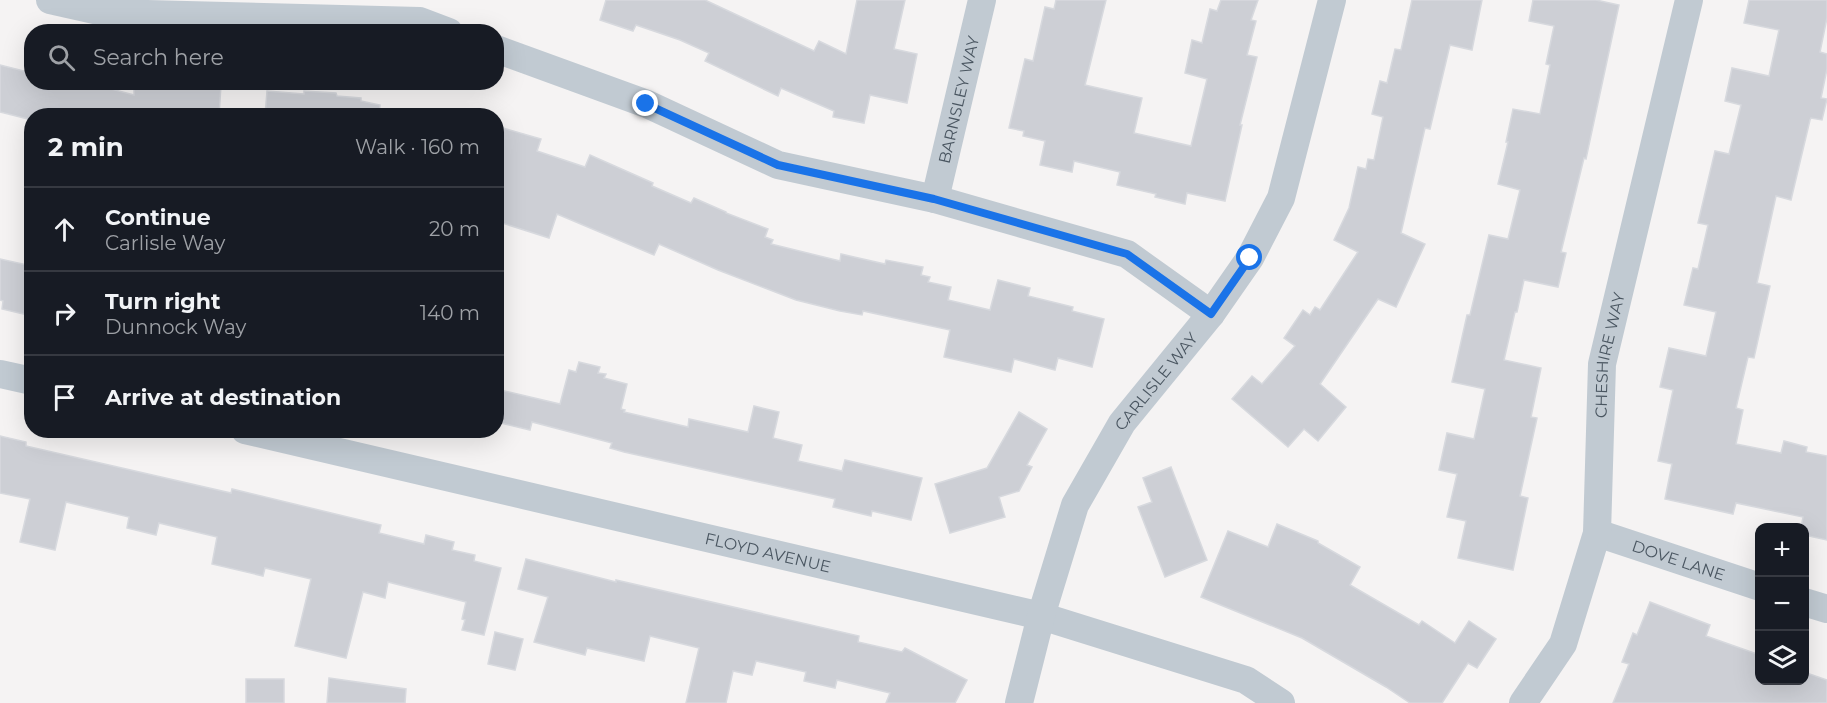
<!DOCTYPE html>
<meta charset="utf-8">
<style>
:root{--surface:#171b24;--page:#20242c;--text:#f1f3f6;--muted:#9ea1a6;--line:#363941}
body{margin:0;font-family:Montserrat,sans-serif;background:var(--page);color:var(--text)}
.controls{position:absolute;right:18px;bottom:18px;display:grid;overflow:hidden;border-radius:12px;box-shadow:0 6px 24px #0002}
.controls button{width:54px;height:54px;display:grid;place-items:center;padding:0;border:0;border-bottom:2px solid var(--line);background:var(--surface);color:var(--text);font:30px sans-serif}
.stop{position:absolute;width:18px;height:18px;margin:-14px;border:4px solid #1a73e8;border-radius:50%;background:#fff}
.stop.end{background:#1a73e8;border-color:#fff;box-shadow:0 2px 6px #0008}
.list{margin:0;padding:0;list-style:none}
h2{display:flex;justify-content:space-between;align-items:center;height:78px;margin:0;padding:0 24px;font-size:26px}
h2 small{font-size:20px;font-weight:400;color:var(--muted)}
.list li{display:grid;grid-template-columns:39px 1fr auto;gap:18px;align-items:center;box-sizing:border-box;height:84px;padding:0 24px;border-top:2px solid var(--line)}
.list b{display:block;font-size:22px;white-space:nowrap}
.list p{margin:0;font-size:20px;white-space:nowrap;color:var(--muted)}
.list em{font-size:20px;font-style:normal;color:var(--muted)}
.icon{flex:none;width:33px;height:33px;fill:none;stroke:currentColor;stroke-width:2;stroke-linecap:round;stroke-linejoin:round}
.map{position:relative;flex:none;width:1827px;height:703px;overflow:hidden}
.search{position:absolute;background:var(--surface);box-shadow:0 6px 24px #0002;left:24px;top:24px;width:480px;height:66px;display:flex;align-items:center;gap:15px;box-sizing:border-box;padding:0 21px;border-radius:24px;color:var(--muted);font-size:22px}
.panel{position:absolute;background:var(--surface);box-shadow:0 6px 24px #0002;left:24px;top:108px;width:480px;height:330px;border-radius:24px}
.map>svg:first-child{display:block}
.building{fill:#cdcfd5;stroke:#d7d9de;stroke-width:1.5}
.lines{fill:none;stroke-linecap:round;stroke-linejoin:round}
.street{stroke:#c1cad2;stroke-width:28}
.route{stroke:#1a73e8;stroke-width:8}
.labels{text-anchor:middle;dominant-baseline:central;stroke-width:6;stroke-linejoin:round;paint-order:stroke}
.street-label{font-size:16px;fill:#4a5661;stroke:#fff}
</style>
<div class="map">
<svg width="1827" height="703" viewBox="0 0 1827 703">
<rect width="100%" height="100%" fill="#f5f3f3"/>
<!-- building -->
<g class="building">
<polygon points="606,0 705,0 814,51 819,41 846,54 857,0 905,0 894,49 917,54 907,103 870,95 864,123 833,117 834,111 781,88 778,96 705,61 709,53 680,40 636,25 633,31 600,20"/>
<polygon points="1056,0 1106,0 1085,85 1142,98 1134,133 1191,146 1207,79 1185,73 1192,40 1202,43 1210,9 1217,11 1221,0 1258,0 1251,20 1256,21 1247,55 1257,57 1240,125 1242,125 1225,201 1187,193 1185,204 1155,197 1156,194 1117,185 1120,172 1074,161 1072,172 1040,165 1045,141 1023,136 1024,131 1009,128 1025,59 1033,61 1045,7 1054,9"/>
<polygon points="1412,0 1482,0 1472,50 1450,45 1430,129 1425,128 1401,233 1425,244 1396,307 1378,299 1320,384 1346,407 1318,441 1304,429 1288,447 1232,399 1252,376 1262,384 1295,346 1284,338 1303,310 1310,315 1315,307 1320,310 1358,252 1334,240 1349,208 1358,167 1366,169 1368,159 1374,160 1383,117 1372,114 1380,81 1387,83 1395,49 1401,50"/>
<polygon points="1533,0 1596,0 1619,5 1586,159 1584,158 1561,252 1566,253 1558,287 1524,280 1517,312 1515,312 1504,360 1541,368 1531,417 1537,418 1520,496 1528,498 1513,570 1458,558 1466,521 1447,517 1457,474 1439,470 1447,433 1474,439 1485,389 1452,382 1467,315 1470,315 1489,235 1508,239 1520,190 1498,184 1508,142 1506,142 1513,109 1540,114 1550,65 1546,64 1554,26 1529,21"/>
<polygon points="1749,0 1827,0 1827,18 1820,52 1827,54 1827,69 1821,98 1827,99 1822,120 1811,118 1810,120 1791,200 1776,196 1757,283 1770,286 1754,358 1748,357 1736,408 1743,410 1736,444 1781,453 1784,441 1807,447 1806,452 1827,456 1827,540 1804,535 1804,528 1801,528 1803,517 1736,503 1733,514 1665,499 1672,464 1658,461 1673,390 1660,387 1669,348 1706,356 1716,312 1684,305 1693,268 1698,269 1708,225 1698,223 1715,151 1729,154 1741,105 1725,101 1732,68 1769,76 1779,30 1744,23"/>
<polygon points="0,65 32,73 32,82 85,82 134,95 134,85 190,85 190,82 221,85 219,116 32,116 32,120 0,112"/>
<polygon points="267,91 304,94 304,91 336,93 337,96 361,98 361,101 380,105 379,116 265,116"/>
<polygon points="496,126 541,139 537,151 585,167 590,155 653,183 652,186 691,203 694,198 726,212 726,213 768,229 765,237 773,240 771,244 840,261 841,254 885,264 886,260 923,267 921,275 930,277 928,282 951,287 948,300 990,310 998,280 1030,288 1028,296 1073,307 1072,311 1104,319 1092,367 1058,358 1055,370 1014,359 1011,372 944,357 950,330 863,311 862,315 840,311 796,300 718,270 659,244 654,255 557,214 549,238 496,221"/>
<polygon points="0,259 32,266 32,316 2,309 3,301 0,300"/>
<polygon points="579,362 600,367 598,373 606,374 604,378 627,384 621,409 625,410 624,412 688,427 689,419 748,432 754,406 779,412 773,438 802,445 798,461 842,471 845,460 922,478 911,520 872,511 871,516 833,507 835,499 624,452 610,448 612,443 532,422 530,430 496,422 496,389 560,404 569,370 576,372"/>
<polygon points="1019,412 1047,429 1027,465 1032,467 1019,491 999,497 1005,517 950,533 935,484 987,468"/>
<polygon points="0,436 26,442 26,446 231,493 232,489 381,525 379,533 424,544 426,535 454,542 452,550 475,555 474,561 501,568 484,635 462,630 465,620 462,619 466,602 388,582 385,598 363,592 346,658 295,646 311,579 265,568 263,576 212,564 217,537 159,523 156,535 127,528 129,517 66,502 55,550 20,542 30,499 0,493"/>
<polygon points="1171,467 1207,560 1165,577 1138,507 1152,502 1143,478"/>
<polygon points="1277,524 1318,541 1318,543 1360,567 1350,585 1419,625 1422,621 1455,643 1469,621 1496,639 1477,668 1468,663 1442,703 1410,703 1386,687 1302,638 1201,597 1228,531 1268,547"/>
<polygon points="526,559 616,582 616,580 859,636 858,642 902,652 905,648 967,680 955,703 886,703 890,693 837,680 835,688 804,681 806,672 756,661 752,675 733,671 726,703 686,703 699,648 650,636 644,661 587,648 585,655 534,642 548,597 518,589"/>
<polygon points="1650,602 1710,625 1706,636 1760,655 1760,681 1804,681 1804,672 1827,680 1827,703 1613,703 1629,664 1622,662 1633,633 1637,635"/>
<polygon points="495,632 523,639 515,670 488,664"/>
<polygon points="329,678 406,689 405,703 327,703"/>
<rect x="246" y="679" width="38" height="24"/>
</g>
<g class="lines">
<!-- street -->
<g class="street">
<polyline points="50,0 108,13 420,21 449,32"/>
<polyline points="496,49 647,104 778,165 935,199 1127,254 1211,314"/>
<path id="s1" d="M935 199 982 0"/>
<polyline points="0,374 32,381"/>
<path id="s2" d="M245 430 1041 616 1246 680 1281 703"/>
<path id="s3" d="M1597 533 1760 587"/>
<polyline points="1804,602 1827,609"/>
<path id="s4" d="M1019 703 1041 616 1075 505 1122 423 1211 314 1250 258 1281 198 1332 0"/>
<path id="s5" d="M1523 703 1563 644 1597 533 1602 364 1689 0"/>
</g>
</g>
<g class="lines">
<!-- route -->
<polyline class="route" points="646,104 778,165 934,199 1127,254 1211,314 1250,258"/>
</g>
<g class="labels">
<!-- street labels -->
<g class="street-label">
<text stroke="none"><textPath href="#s1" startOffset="102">BARNSLEY WAY</textPath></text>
<text stroke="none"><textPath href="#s5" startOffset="366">CHESHIRE WAY</textPath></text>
<text stroke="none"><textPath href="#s4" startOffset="354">CARLISLE WAY</textPath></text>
<text stroke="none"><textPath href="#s2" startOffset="537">FLOYD AVENUE</textPath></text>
<text stroke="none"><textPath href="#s3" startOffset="86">DOVE LANE</textPath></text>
</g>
</g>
</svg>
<div class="controls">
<button>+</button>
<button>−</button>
<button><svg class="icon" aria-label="layers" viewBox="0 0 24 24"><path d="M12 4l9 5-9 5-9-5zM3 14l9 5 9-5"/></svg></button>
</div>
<div class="stop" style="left:1250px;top:258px"></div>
<div class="stop end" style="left:646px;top:104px"></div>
<div class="search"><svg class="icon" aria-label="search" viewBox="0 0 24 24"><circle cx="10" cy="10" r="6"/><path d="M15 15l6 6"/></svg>Search here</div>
<section class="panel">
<h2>2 min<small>Walk · 160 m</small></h2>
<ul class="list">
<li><svg class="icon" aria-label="ahead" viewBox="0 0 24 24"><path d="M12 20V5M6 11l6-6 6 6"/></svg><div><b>Continue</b><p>Carlisle Way</p></div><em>20 m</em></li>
<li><svg class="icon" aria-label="right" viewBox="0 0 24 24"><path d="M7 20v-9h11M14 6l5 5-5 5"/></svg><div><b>Turn right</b><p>Dunnock Way</p></div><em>140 m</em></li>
<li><svg class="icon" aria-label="arrive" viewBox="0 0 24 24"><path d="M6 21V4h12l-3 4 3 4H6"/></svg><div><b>Arrive at destination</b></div></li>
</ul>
</section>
</div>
